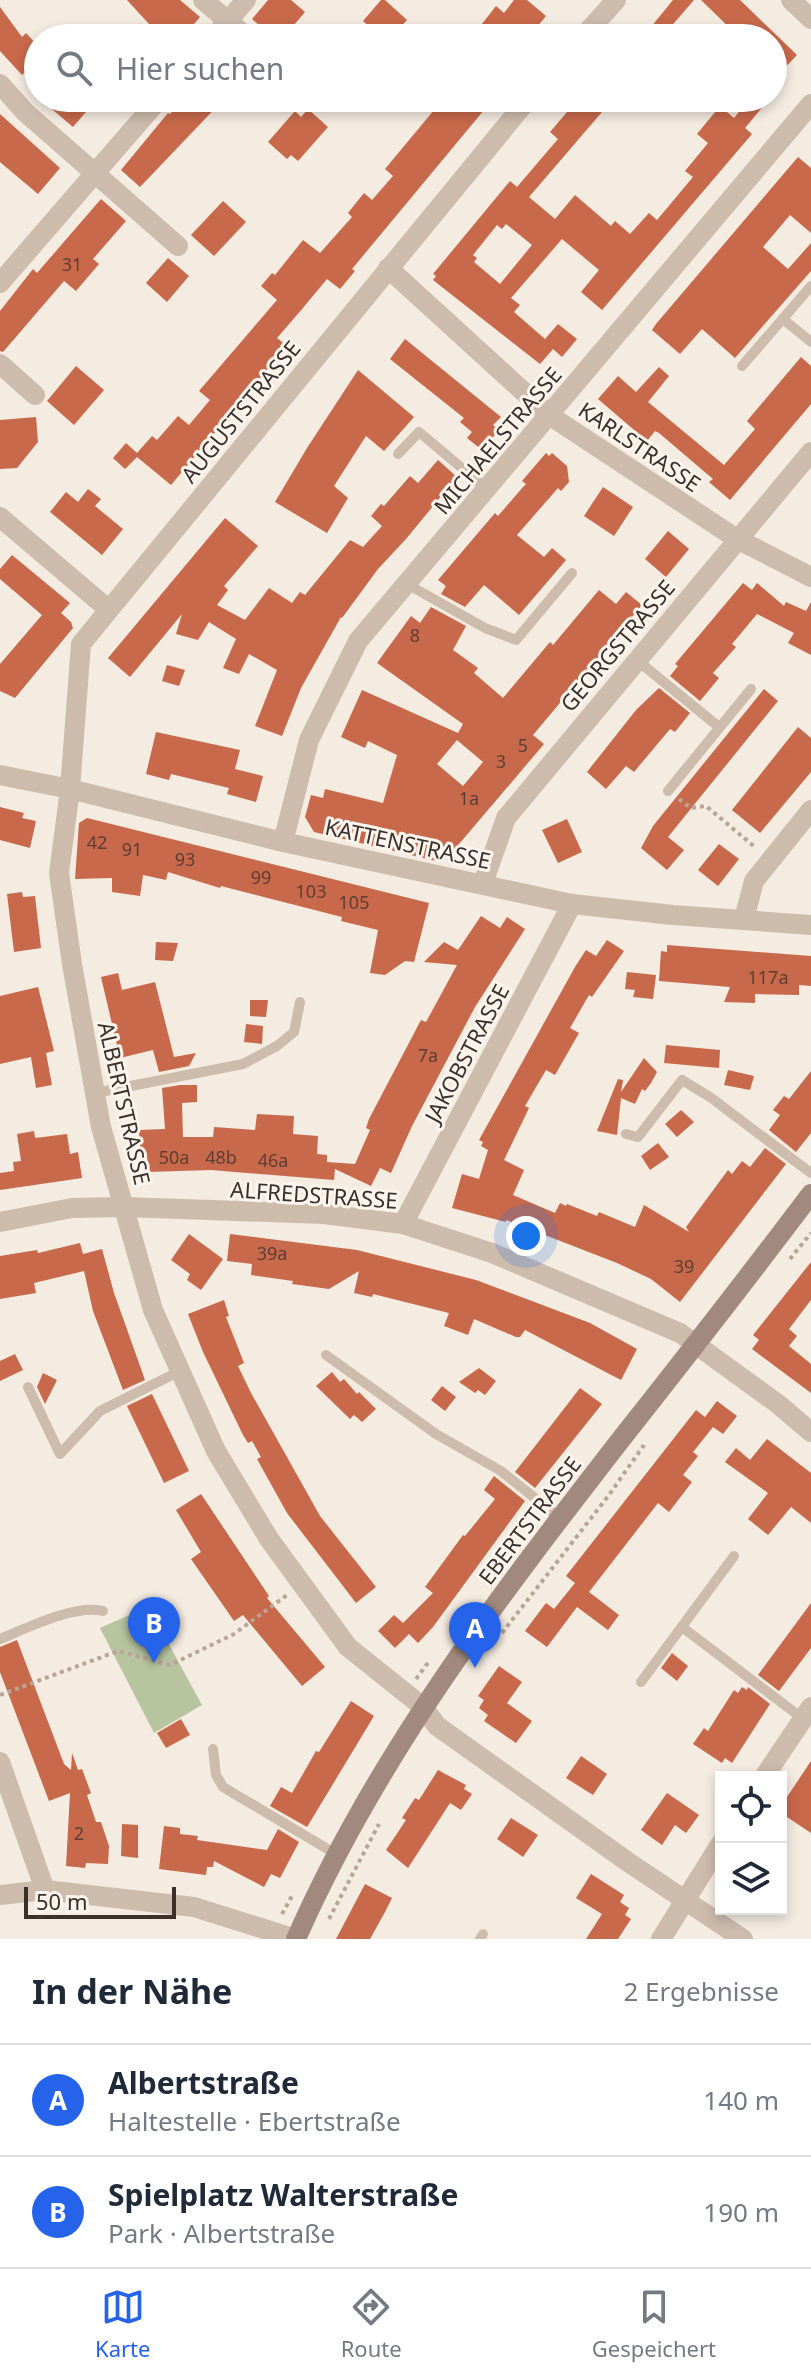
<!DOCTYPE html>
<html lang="de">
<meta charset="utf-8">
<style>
:root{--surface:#fff;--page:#f2f2f3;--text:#1f2937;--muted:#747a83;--line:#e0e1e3;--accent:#2563eb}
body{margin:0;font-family:"Noto Sans",sans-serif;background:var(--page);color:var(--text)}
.controls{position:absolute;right:24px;bottom:24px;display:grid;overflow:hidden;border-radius:0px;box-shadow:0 4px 12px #0003}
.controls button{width:72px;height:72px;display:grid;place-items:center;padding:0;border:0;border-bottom:2px solid var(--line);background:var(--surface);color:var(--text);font:40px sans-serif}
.scale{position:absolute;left:24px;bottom:20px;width:152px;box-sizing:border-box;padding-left:8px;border:4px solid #3b302b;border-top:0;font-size:22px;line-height:28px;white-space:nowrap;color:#3b302b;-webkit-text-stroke:6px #fbf5ee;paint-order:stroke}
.you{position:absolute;left:526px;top:1236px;width:28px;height:28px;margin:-20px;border:6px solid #fff;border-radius:50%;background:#1a73e8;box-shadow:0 0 0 12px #1a73e833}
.badge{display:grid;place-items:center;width:52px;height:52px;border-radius:50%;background:var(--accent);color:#fff;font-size:26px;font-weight:700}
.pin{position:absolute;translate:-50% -66px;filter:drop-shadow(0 2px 4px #0008)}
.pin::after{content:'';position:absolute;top:42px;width:28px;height:24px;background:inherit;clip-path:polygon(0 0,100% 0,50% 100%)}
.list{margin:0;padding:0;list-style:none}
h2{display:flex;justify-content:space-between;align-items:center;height:104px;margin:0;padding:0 32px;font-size:34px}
h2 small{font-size:26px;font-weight:400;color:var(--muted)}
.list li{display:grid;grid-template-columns:52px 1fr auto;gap:24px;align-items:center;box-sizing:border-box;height:112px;padding:0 32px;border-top:2px solid var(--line)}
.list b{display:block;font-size:30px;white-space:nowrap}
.list p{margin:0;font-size:26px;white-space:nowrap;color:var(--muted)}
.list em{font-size:26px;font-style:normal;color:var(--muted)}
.icon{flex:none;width:44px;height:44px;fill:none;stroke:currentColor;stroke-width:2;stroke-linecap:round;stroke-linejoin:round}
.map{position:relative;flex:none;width:811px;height:1939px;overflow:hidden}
.search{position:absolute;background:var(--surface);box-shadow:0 4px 12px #0003;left:24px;right:24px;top:24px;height:88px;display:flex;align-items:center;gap:20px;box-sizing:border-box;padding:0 28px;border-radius:44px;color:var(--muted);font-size:30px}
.sheet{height:328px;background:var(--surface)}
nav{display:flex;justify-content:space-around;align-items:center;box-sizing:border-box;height:112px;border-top:2px solid var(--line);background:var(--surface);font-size:22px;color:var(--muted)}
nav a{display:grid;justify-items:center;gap:4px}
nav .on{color:var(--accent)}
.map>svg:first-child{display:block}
.green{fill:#b8c4a0}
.building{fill:#c8694b;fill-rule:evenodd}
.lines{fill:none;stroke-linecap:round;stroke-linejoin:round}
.path{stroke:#b9a596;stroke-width:4;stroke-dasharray:4 4;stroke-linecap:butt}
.lane{stroke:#cdbbac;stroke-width:10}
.street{stroke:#cdbbac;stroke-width:20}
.secondary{stroke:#a18a7d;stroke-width:20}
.labels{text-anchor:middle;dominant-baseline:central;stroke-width:6;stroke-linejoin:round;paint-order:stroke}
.number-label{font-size:18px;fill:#5e3e33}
.street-label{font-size:22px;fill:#3b302b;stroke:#fbf5ee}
</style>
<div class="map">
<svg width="811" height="1939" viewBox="0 0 811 1939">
<rect width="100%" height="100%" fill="#f4ebe1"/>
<!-- green -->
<polygon class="green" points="145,1608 161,1630 202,1705 154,1733 100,1628"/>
<!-- building -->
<g class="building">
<polygon points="127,0 180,0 200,17 182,38 162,38 147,25 149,24"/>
<polygon points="268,0 291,0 305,12 283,38 274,38 252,19"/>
<polygon points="381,0 385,0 407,20 391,38 382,38 363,21"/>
<polygon points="514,0 527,0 546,16 528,38 471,38 496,6 504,13"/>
<polygon points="673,0 694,0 661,38 642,38"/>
<polygon points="701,0 740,0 797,55 773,80 773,38 740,38"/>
<polygon points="0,7 22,37 26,33 38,46 38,60 22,75 0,51"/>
<polygon points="39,98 98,98 73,127"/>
<polygon points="184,98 225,98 140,187 121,170 168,113 170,114"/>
<polygon points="444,98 494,98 352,269 355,271 340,289 327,279 302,309 277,338 287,346 171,485 137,457 125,469 113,458 126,443 137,453 152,436 157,440 178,416 189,425 210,400 199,391 277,300 261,286 272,273 275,275 303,240 320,253 352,217 348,213 364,193 372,200 393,176 385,169"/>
<path d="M579 98H614L529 197 555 219 575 195 611 226 615 221 630 234 649 213 657 220 693 177 685 171 708 143 697 134 720 106 734 118 750 98H770L745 128 752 134 602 310 581 292 599 270 562 239 511 298 520 305 514 312 545 339 558 324 577 339 562 357 553 349 540 364 433 280 436 276 433 274 510 181 517 187 558 139 550 132ZM506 224 532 245 500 284 474 262 477 258 473 255 497 225 502 229Z"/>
<polygon points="308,109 328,127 298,161 291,155 287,159 268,142 295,111 301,117"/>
<polygon points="0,114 60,168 38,194 0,162"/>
<polygon points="798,157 811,168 811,233 790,215 763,247 788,269 811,243 811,271 735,358 702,329 680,354 652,330 656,324"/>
<polygon points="101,199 126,221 93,259 99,264 76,291 64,281 3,352 0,351 0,311 33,269 37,273"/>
<polygon points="223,201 246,222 214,256 191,235"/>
<polygon points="168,258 189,276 167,302 146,283"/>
<polygon points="405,339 501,417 493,425 499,430 482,450 467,438 472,432 460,422 464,418 390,359"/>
<polygon points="801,357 811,366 811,404 730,500 709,482 713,479 659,433 655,431 647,441 598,399 618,376 636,392 659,367 669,376 648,402 724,465 755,429 747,421"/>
<polygon points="76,366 104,390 74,425 47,401"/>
<polygon points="358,370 414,417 384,451 366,436 334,486 348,498 327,533 275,502 307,448"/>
<polygon points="36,417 38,442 17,468 0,469 0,420"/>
<polygon points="546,453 549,456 552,453 567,466 569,482 561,491 558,488 517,535 544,557 552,548 566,560 519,615 484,585 465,607 441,594 446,586 438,580 495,513 498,516 523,487 526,484 522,481"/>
<polygon points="438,460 457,477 406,539 378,569 342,618 341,617 301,688 282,736 255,726 277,670 249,654 239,674 223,668 236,639 209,622 198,640 176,634 182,614 130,677 108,658 225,518 258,546 224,586 228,590 217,605 245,620 269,588 292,603 300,592 305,595 350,540 363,547 382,526 371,516 381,504 384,506 410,476 418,483"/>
<polygon points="603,487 633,507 614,536 584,516"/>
<polygon points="88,489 101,499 95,506 123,529 102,555 50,512 66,492 78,502"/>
<polygon points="668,531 689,549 666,577 645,559"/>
<polygon points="12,555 70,603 61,613 71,622 73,628 15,698 0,691 0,664 42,615 0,579 0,569"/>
<polygon points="743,583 752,590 757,583 784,606 786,602 806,611 811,602 811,655 788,643 794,633 757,614 732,644 736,647 713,673 719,678 700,701 670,676 678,666 675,664"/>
<path d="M599 590 616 604 626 592 642 605 533 735 544 744 448 857 436 861 314 832 305 817 311 795 323 798 325 789 383 803 397 755 368 741 365 748 341 737 362 690 458 733 463 724 377 663 411 616 420 623 431 607 466 626 453 650 478 668 474 673 503 698 550 642 553 645ZM457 740 483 762 463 786 437 764Z"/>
<polygon points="167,665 185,670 179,686 162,681"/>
<polygon points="659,688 690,713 675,732 670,729 634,772 626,766 606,789 587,772 636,710"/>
<polygon points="764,689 778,701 668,837 684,850 667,870 641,848 653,826"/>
<polygon points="798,727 811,738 811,772 760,833 732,810"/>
<polygon points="156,732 240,750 235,769 263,776 256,802 227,794 229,788 171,774 169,780 146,774"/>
<polygon points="0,807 24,813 22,818 36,821 30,848 0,840"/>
<polygon points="87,818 429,903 414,962 405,961 385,975 370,973 378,930 341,921 342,917 221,886 220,888 168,872 166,880 143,875 140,896 112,892 112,878 75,879 79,823"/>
<polygon points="567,819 582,852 558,863 542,830"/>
<polygon points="719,844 739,859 718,886 698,870"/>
<polygon points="22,892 23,897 35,896 41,948 14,952 7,894"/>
<polygon points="481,916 500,928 507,917 525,929 475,1007 412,1126 391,1173 380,1168 371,1186 335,1169 334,1180 211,1170 148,1172 147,1155 140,1156 139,1130 165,1129 162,1088 180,1085 197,1085 197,1102 182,1103 183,1137 213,1137 214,1127 255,1130 257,1114 294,1116 293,1134 318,1136 317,1154 327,1155 327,1162 355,1164 370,1130 366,1128 369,1119 421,1020 426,1022 457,965 424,962 444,942 458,950"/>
<polygon points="607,940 624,951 592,997 589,995 570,1028 579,1033 555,1075 546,1070 525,1106 529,1108 504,1160 524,1170 513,1195 555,1213 560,1203 566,1206 567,1204 597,1216 599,1212 635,1227 644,1205 689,1232 686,1227 728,1170 732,1174 742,1161 750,1167 765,1148 786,1164 680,1302 651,1279 617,1263 506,1220 506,1222 452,1208 462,1174 479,1179 488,1150 481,1146 483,1142 479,1140 575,967 586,950 596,956"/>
<polygon points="156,942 178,943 173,961 155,960"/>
<polygon points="667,945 811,956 811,986 799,985 799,995 755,994 755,1003 724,1002 730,987 659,981 661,951 667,952"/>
<polygon points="627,972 656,975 653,999 633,997 635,990 625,989"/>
<polygon points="118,973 122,990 155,982 174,1057 196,1053 189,1066 159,1072 153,1050 120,1058 101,977"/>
<polygon points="38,987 54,1051 46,1053 52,1085 36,1088 31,1057 0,1064 0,996"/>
<polygon points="250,1000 268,1000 266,1017 250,1016"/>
<polygon points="246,1024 263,1026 262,1044 244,1042"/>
<polygon points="666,1045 720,1050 719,1068 664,1063"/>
<polygon points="644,1058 657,1072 651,1083 645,1091 642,1089 635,1104 621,1098 617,1135 597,1131 618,1079 623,1080 621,1092"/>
<polygon points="728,1070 754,1076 750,1090 724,1085"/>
<polygon points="811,1071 811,1133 796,1152 769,1130 780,1115 773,1110 784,1096 789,1099"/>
<polygon points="681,1110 694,1122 677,1137 665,1124"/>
<polygon points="34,1131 35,1138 67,1134 70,1154 78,1152 82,1178 0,1190 0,1173 14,1171 13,1162 21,1161 17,1134"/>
<polygon points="658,1143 669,1157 650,1170 641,1156"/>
<polygon points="189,1234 223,1259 201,1290 187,1280 190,1274 171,1260"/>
<polygon points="230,1234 357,1250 476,1280 590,1323 637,1349 621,1380 525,1330 520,1337 516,1337 474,1319 468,1335 444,1326 449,1313 373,1294 372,1297 354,1293 359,1271 329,1289 292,1284 293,1281 251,1275 252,1264 227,1261"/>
<polygon points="80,1243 83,1254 102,1249 114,1293 145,1380 123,1390 93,1311 84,1271 34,1283 36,1293 0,1299 0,1256 37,1250 38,1253"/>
<polygon points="811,1262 811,1300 789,1329 797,1336 789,1346 811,1364 811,1393 752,1349 759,1340 753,1335"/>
<polygon points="224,1300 229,1316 226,1317 244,1363 238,1366 251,1393 320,1516 376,1587 356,1603 287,1513 257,1459 261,1457 252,1441 248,1443 243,1435 203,1352 188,1314"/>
<polygon points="15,1354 23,1370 0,1381 0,1361"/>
<polygon points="479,1368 496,1381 485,1395 478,1390 475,1393 459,1382"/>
<polygon points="332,1372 340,1382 344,1379 357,1394 359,1392 376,1409 362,1422 354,1415 350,1419 316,1386"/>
<polygon points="43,1373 57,1380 45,1404 37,1387"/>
<polygon points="442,1386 456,1397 445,1411 431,1400"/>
<polygon points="580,1388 602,1404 535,1488 515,1472"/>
<polygon points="152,1394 189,1471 164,1483 127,1406"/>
<polygon points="717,1401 737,1416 723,1434 713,1427 693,1452 698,1456 683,1475 692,1482 669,1512 658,1503 589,1592 619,1615 608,1630 577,1607 547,1647 525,1631 546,1603 554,1609 575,1583 566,1576 696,1410 705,1417"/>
<polygon points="767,1439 811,1473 811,1523 791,1507 768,1535 748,1519 768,1493 725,1462 736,1448 750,1460"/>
<polygon points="494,1476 525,1501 433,1627 418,1643 409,1634 395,1648 378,1631 394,1615 403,1623 433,1593 425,1587 463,1535 465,1536 495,1499 484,1490"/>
<polygon points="201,1494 269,1596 267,1598 325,1667 302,1686 243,1615 234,1621 191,1559 201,1552 176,1510"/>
<polygon points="811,1603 811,1648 779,1691 758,1675"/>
<polygon points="17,1640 64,1764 71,1770 72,1753 78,1770 82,1769 91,1793 87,1795 96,1822 101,1822 109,1846 108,1864 86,1863 85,1868 66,1866 70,1793 49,1801 0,1672 0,1647"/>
<polygon points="672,1653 688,1666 677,1681 661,1668"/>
<polygon points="499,1666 522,1682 507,1703 532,1721 516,1743 484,1721 488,1715 479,1708 484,1700 478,1696"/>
<polygon points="742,1687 747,1690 748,1687 770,1704 732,1763 725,1758 722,1763 693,1744 704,1728 708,1731 734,1690 738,1693"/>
<polygon points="351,1701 374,1716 307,1827 270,1806 281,1787 292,1793 316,1751 319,1752"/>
<polygon points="181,1719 190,1735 166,1748 157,1733"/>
<polygon points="581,1756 607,1774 593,1795 566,1778"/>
<polygon points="811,1761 811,1833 781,1813 781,1806"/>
<polygon points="438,1770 466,1785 464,1789 472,1794 461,1810 450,1803 408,1868 386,1850 406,1820 402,1818 415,1798 419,1800"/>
<polygon points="667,1793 699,1815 686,1833 675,1825 662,1845 641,1830"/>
<polygon points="511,1818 538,1835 523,1857 497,1839"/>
<polygon points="122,1824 138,1825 138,1858 121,1856"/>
<polygon points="164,1826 180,1828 180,1834 198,1836 197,1840 267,1850 278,1829 299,1842 280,1878 271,1874 264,1887 214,1861 213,1867 207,1867 206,1875 159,1869"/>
<polygon points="591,1874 624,1895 620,1902 629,1908 625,1915 631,1919 618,1939 586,1939 602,1914 576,1898"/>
<polygon points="365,1884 392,1898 385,1912 370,1939 336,1939"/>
</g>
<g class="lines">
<!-- path -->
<g class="path">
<polyline points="679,799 691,808 706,806 756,848"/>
<polyline points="790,1259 811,1233"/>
<polyline points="502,1633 609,1495 644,1445"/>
<polyline points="416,1679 430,1660"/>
<polyline points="0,1695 118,1651 170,1665 234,1634 287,1595"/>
<polyline points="282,1914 293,1894"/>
<polyline points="329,1919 379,1824"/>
</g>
<!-- lane -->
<g class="lane">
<polyline points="783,319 811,342"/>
<polyline points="742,366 811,286"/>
<polyline points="398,454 419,432 487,489"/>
<polyline points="407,584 485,628 516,640 572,573"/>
<polyline points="638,661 719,727"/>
<polyline points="668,791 751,689"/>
<polyline points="95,1093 243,1064 277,1046 294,1032 300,1002"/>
<polyline points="626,1134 638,1137 682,1080 710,1097 811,1173"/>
<polyline points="326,1355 436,1434 501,1471 560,1518"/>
<polyline points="28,1387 60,1454 100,1411 180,1371"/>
<polyline points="682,1627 802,1718"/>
<path d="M0 1639C27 1628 75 1604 103 1611"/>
<polyline points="641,1682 734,1556"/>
<polyline points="213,1749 216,1775 223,1787 336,1854"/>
<polyline points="480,1939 483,1934"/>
</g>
<!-- street -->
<g class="street">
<polyline points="203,0 248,38"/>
<polyline points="791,0 811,19"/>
<polyline points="213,38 246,0"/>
<polyline points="582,38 616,0"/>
<polyline points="0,84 25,112 178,246"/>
<polyline points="529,98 81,644 70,789 59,873 72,964 101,1127 153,1310 216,1451 269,1539 348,1647 423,1707 437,1726 628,1862 743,1939"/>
<polyline points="388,268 549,415 737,539 811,577"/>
<polyline points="0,283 160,98"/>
<polyline points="0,364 35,395"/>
<polyline points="0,517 108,609"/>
<polyline points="0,775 70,789 283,842 572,904 673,915 811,925"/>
<polyline points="283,842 309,740 358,641 811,104"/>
<polyline points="483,883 506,818 811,452"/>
<polyline points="744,919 754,881 811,810"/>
<polyline points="0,1222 72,1208 124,1207 324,1214 403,1224 492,1253 680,1333 778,1404 811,1432"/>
<polyline points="403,1224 572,904"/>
<polyline points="0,1762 45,1890"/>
<polyline points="764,1777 811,1707"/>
<polyline points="0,1895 45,1890 194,1907 296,1939"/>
<polyline points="661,1939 721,1843"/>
</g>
<!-- secondary -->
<path class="secondary" d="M296 1939C378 1753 498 1598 622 1438 686 1357 749 1276 811 1194"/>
</g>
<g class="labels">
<!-- number labels -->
<g class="number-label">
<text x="72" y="264">31</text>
<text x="415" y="635">8</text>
<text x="523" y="745">5</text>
<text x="501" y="761">3</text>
<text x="469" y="798">1a</text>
<text x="97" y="842">42</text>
<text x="132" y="849">91</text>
<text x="185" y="859">93</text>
<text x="261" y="877">99</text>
<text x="311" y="891">103</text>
<text x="354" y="902">105</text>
<text x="768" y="977">117a</text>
<text x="428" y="1055">7a</text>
<text x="174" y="1157">50a</text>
<text x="221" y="1157">48b</text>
<text x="273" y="1160">46a</text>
<text x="272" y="1253">39a</text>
<text x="684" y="1266">39</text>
<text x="79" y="1833">2</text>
</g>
<!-- street labels -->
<g class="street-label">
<text transform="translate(240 411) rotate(-51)">AUGUSTSTRASSE</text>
<text transform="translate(497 440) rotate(-50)">MICHAELSTRASSE</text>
<text transform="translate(640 446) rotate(34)">KARLSTRASSE</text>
<text transform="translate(617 645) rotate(-50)">GEORGSTRASSE</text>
<text transform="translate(408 843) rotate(12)">KATTENSTRASSE</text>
<text transform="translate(466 1053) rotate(-62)">JAKOBSTRASSE</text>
<text transform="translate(125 1103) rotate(77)">ALBERTSTRASSE</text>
<text transform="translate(314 1194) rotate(4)">ALFREDSTRASSE</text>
<text transform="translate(529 1520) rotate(-53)">EBERTSTRASSE</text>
</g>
</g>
</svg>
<div class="controls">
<button><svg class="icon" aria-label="locate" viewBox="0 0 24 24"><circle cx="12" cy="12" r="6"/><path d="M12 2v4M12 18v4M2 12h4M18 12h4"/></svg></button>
<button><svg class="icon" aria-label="layers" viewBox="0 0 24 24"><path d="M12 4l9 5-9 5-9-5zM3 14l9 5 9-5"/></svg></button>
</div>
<div class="scale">50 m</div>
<div class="you"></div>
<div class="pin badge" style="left:475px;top:1668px">A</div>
<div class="pin badge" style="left:154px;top:1663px">B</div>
<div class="search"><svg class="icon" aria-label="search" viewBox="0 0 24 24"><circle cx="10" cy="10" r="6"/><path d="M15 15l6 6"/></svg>Hier suchen</div>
</div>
<section class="sheet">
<h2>In der Nähe<small>2 Ergebnisse</small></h2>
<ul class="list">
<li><span class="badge">A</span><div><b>Albertstraße</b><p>Haltestelle · Ebertstraße</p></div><em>140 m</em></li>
<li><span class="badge">B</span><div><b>Spielplatz Walterstraße</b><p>Park · Albertstraße</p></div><em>190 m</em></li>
</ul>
</section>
<nav>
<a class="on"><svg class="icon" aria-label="map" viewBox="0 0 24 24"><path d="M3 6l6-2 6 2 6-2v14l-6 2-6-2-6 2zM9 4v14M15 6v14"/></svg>Karte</a>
<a><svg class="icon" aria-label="directions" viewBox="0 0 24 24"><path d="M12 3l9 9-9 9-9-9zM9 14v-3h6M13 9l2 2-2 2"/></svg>Route</a>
<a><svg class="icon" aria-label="saved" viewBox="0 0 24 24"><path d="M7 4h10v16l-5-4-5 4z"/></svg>Gespeichert</a>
</nav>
